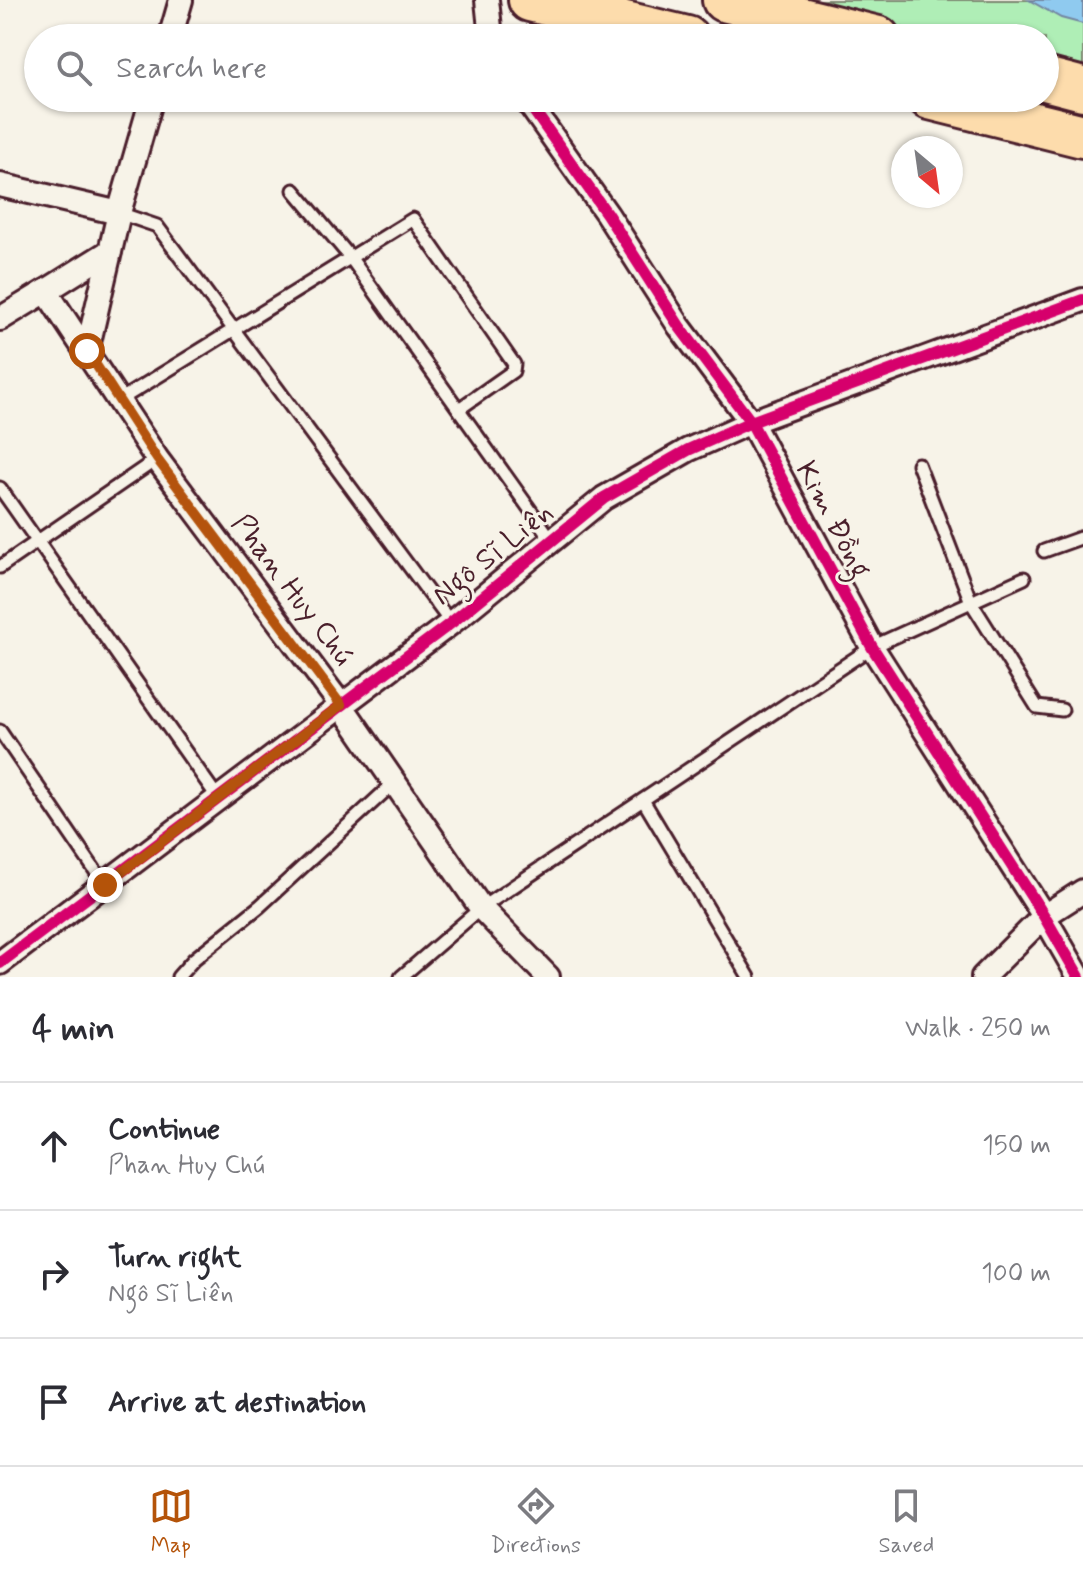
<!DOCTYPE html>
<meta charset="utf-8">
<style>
:root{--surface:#fff;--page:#f7f7f7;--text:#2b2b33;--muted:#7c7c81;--line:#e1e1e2;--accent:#b45309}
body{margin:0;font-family:Mynerve,sans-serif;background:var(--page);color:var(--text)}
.compass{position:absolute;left:891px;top:136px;width:72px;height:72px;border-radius:50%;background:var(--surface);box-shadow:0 2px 6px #0004;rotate:151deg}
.stop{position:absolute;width:24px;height:24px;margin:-18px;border:6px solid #b45309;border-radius:50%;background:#fff}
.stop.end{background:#b45309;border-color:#fff;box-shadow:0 2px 8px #0008}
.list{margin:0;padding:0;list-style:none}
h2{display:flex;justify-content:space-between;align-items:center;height:104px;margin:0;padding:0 32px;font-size:34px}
h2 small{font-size:26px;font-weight:400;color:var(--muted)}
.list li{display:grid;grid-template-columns:52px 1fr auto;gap:24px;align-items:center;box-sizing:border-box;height:128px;padding:0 32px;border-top:2px solid var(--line)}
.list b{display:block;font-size:30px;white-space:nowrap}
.list p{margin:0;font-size:26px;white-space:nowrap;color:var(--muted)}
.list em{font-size:26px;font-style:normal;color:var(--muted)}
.icon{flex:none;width:44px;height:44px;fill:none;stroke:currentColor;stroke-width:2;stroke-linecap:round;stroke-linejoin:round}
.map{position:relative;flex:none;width:1083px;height:977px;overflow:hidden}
.search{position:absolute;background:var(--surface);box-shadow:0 2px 6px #0004;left:24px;right:24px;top:24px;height:88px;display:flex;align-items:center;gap:20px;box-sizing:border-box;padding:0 28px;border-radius:44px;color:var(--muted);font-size:30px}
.sheet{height:488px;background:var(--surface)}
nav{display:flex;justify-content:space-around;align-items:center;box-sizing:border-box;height:112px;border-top:2px solid var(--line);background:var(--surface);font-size:22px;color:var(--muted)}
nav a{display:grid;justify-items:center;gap:4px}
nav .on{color:var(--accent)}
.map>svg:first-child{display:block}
.green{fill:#afeeb6;stroke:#7c8670;stroke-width:2}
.water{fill:#8fcaef;stroke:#7386a1;stroke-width:2}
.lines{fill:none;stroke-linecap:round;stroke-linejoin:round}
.lane-casing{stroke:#4a1f2b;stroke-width:17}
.street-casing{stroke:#4a1f2b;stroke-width:28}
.highway-casing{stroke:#4a1f2b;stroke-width:48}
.lane{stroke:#f7f3e8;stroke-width:11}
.street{stroke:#f7f3e8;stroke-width:22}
.highway{stroke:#fddcac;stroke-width:42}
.cycleway-casing{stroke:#f7f3e8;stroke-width:17}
.cycleway{stroke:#d6006c;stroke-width:12}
.route{stroke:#b45309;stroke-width:10}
.labels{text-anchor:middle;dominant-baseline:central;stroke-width:6;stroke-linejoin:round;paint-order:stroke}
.street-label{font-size:30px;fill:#4a1f2b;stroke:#f7f3e8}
</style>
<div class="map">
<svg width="1083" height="977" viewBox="0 0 1083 977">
<rect width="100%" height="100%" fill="#f7f3e8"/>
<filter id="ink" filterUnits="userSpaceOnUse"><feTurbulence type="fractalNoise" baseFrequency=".0125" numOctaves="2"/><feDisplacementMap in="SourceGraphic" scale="16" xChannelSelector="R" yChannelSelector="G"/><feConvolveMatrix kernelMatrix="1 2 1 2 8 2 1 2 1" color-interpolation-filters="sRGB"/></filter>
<g filter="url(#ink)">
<!-- green -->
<polygon class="green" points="794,0 1083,0 1083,73 1045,64 1045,38 943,38"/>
<!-- water -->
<polygon class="water" points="1029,0 1083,0 1083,24 1061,18"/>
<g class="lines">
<!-- lane casing -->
<g class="lane-casing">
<g id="lane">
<polyline points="294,190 350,257 551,539"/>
<polyline points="119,213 157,226 451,623"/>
<polyline points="118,401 413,219 514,364 513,371 459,409"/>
<polyline points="918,464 971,602 1037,707 1062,710"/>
<polyline points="0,488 218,798"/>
<polyline points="1044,551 1083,537"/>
<polyline points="0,567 157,459"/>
<polyline points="0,731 105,885"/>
<polyline points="643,800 749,977"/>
<polyline points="178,977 194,959 260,906 395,782"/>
<polyline points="401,977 481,908 872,647 1024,578"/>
</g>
</g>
<!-- street casing -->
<g class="street-casing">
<g id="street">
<polyline points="487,0 491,38"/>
<polyline points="170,38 181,0"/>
<polyline points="525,98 607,214 679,326 751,422 872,647 1044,916 1079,977"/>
<polyline points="0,185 119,213"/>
<polyline points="110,251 46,291 157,459 341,705 481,908 548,977"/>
<polyline points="0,319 46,291"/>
<polyline points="87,351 119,213 152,98"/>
<polyline points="0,963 451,623 604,498 688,450 751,422 1083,300"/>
<polyline points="983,977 1044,916 1083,891"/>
</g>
</g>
<!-- highway casing -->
<g class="highway-casing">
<g id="highway">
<polyline points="530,0 687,38"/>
<polyline points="724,0 878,38"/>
<polyline points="1045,79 1083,89"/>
<polyline points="930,98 1083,136"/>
</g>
</g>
<!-- lane -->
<use href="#lane" class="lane"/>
<!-- street -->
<use href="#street" class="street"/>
<!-- highway -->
<use href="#highway" class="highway"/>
<!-- cycleway casing -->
<g class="cycleway-casing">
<g id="cycleway">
<polyline points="525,98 607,214 679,326 751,422 872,647 1044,916 1079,977"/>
<polyline points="0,963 451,623 604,498 688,450 751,422 1083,300"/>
</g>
</g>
<!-- cycleway -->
<use href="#cycleway" class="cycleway"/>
</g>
</g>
<g class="lines" filter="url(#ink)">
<!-- route -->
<polyline class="route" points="87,351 157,459 341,705 105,885"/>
</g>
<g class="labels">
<!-- street labels -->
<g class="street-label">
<text transform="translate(833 520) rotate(62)">Kim Đồng</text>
<text transform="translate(493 554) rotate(-39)">Ngô Sĩ Liên</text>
<text transform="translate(292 590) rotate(53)">Phan Huy Chú</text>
</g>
</g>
</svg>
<svg class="compass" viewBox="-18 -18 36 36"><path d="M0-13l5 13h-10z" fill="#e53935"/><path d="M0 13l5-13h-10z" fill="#7c7c81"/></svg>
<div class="stop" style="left:87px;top:351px"></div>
<div class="stop end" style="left:105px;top:885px"></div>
<div class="search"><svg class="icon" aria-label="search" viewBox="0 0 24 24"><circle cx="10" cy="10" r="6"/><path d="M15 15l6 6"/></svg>Search here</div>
</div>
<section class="sheet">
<h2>4 min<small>Walk · 250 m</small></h2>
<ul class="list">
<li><svg class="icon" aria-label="ahead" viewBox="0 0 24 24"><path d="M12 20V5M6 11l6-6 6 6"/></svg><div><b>Continue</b><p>Phan Huy Chú</p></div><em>150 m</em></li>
<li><svg class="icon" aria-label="right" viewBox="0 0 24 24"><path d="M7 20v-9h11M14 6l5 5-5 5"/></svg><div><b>Turn right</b><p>Ngô Sĩ Liên</p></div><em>100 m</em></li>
<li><svg class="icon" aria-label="arrive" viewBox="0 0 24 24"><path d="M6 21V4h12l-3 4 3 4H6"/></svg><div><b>Arrive at destination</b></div></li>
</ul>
</section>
<nav>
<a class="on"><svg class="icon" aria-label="map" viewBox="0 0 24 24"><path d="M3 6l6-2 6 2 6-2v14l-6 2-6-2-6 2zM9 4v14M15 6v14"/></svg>Map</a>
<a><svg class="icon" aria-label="directions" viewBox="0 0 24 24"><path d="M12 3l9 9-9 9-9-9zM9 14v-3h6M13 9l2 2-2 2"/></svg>Directions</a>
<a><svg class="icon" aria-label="saved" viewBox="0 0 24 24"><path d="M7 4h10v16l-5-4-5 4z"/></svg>Saved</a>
</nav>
